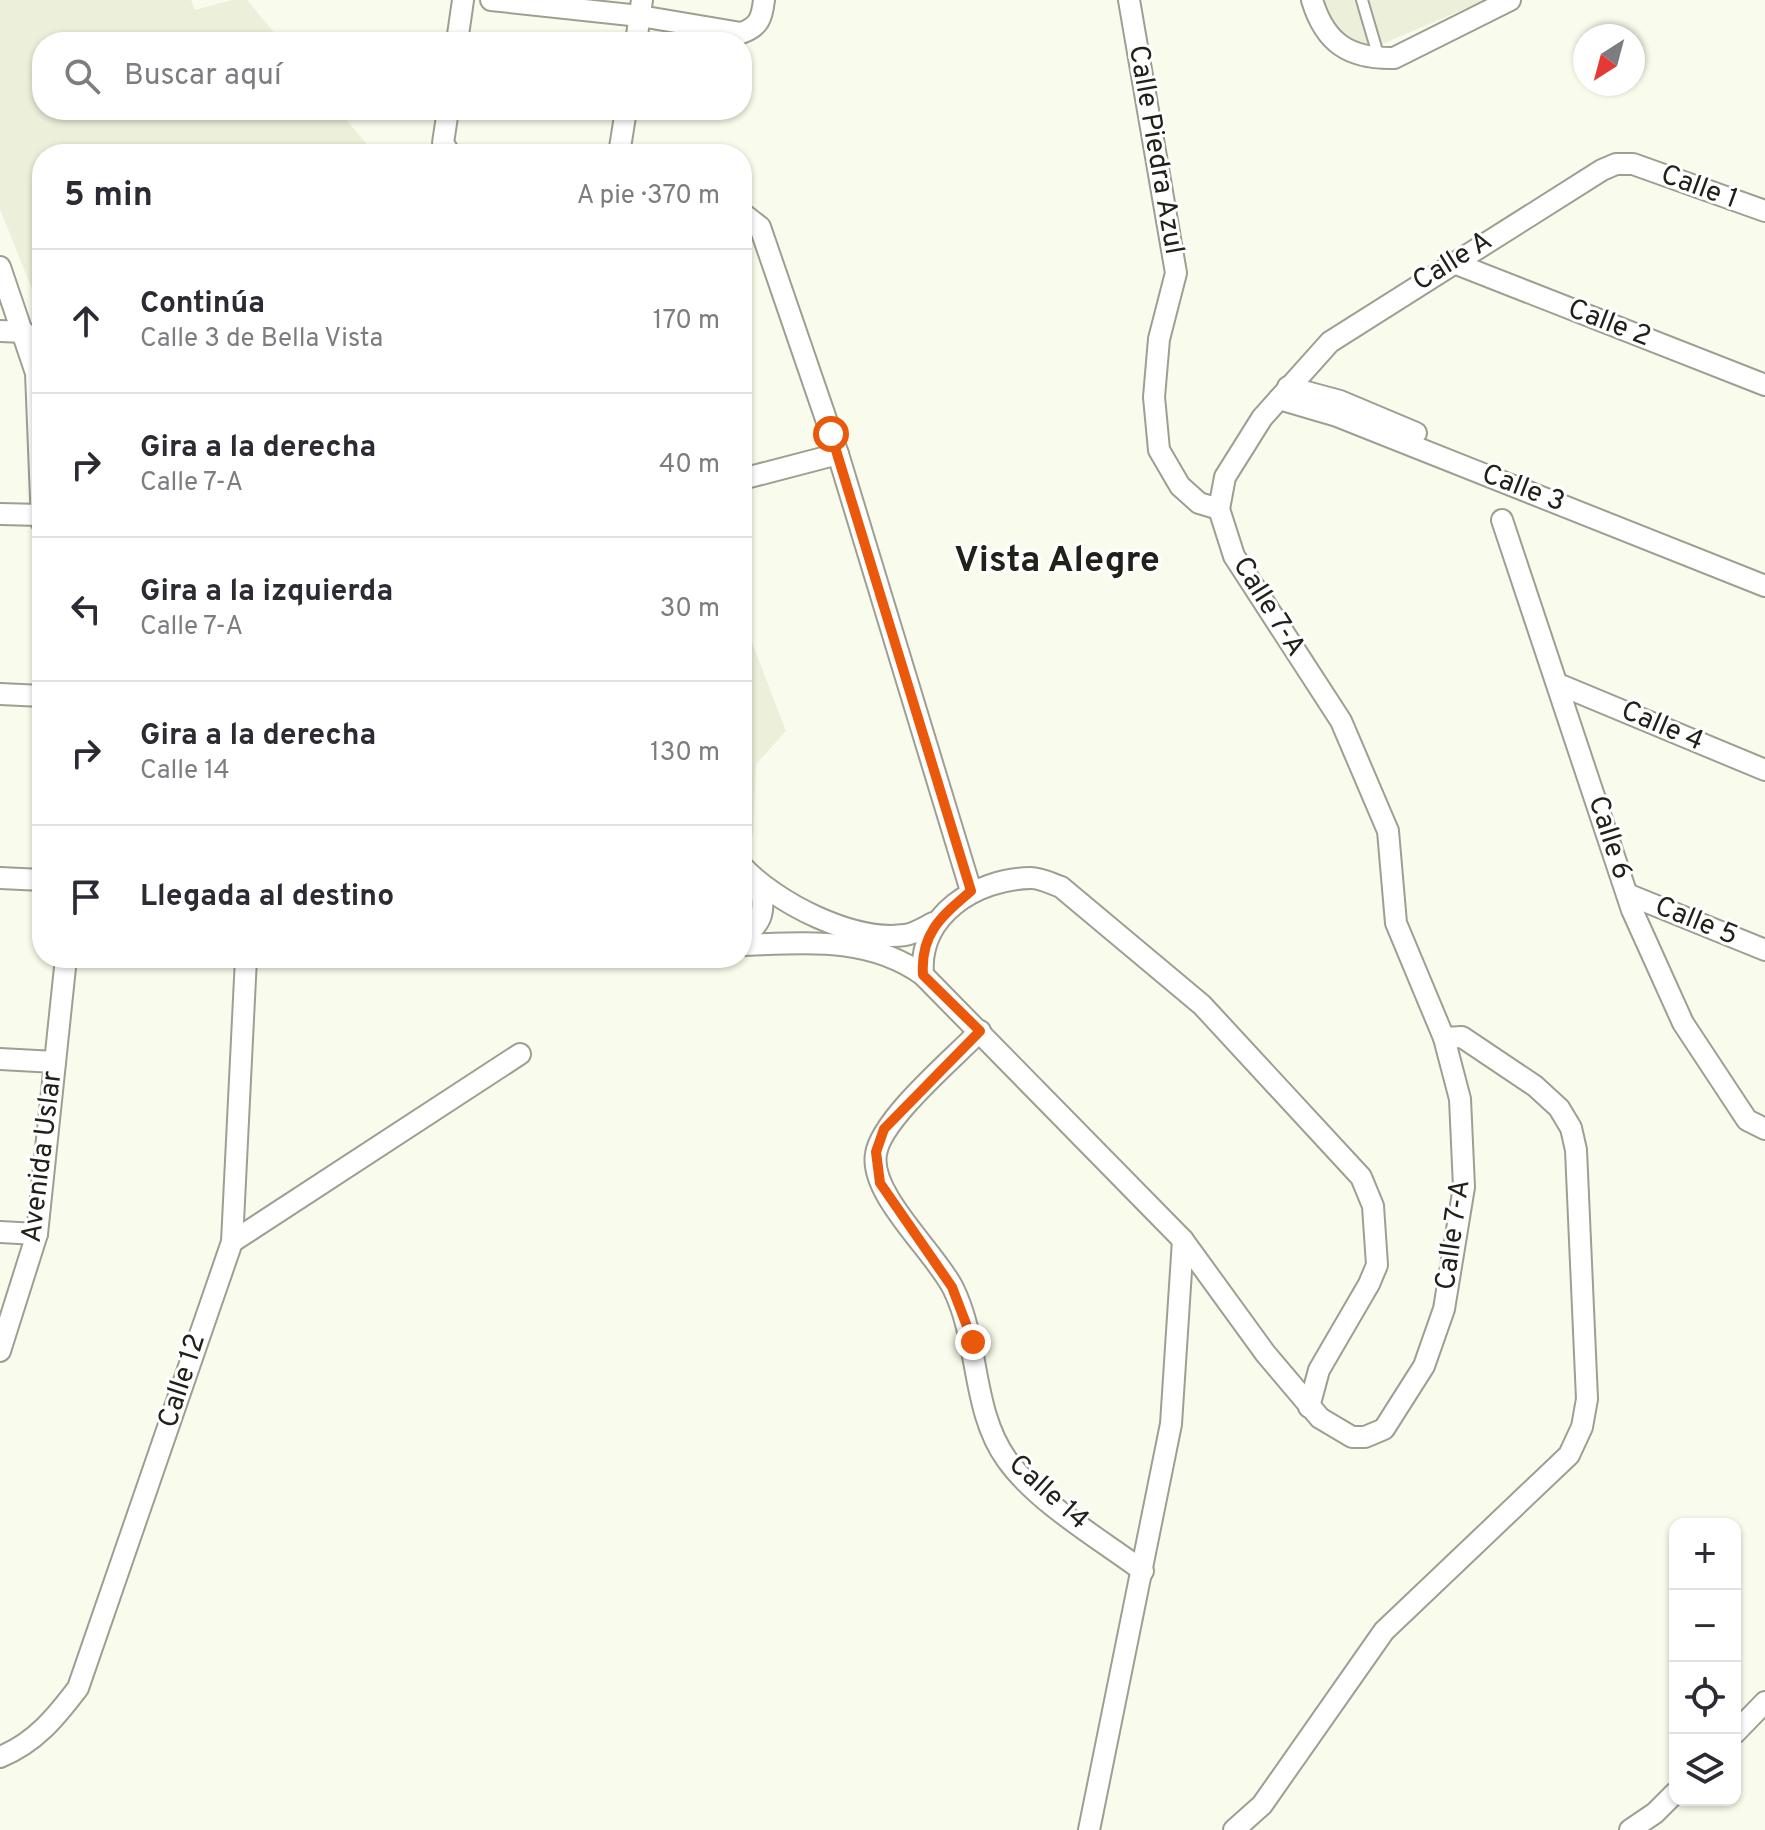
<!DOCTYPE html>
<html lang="es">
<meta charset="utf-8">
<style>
:root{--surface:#fff;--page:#f2f2f3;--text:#2b2b33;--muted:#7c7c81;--line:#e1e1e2}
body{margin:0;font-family:Overpass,sans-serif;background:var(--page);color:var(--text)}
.controls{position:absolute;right:24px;bottom:24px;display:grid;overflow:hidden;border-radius:16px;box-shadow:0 2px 6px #0004}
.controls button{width:72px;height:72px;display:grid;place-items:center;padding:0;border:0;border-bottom:2px solid var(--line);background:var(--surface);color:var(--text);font:40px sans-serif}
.compass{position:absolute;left:1573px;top:24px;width:72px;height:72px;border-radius:50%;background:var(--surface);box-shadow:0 2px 6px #0004;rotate:216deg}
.stop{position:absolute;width:24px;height:24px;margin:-18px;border:6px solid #ea580c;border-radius:50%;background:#fff}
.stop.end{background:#ea580c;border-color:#fff;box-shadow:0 2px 8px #0008}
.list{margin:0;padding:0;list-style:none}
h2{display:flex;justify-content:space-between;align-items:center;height:104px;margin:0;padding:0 32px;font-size:34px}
h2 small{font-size:26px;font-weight:400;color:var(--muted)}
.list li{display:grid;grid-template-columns:52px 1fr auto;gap:24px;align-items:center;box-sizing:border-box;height:144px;padding:0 32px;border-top:2px solid var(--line)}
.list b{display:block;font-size:30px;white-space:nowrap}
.list p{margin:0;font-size:26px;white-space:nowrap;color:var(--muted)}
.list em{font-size:26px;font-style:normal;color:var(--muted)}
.icon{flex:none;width:44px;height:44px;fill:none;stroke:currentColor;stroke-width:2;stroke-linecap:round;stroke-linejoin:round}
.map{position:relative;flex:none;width:1765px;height:1830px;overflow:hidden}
.search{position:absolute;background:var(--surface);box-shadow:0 2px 6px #0004;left:32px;top:32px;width:720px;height:88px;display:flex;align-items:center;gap:20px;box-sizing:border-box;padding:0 28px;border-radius:32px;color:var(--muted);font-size:30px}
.panel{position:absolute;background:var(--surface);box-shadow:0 2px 6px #0004;left:32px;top:144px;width:720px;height:824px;border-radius:32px}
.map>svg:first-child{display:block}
.built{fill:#ecefd9}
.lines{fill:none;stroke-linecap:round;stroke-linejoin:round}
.service-casing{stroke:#9e9f92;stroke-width:14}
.minor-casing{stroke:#9e9f92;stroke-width:24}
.service{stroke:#fff;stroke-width:10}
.minor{stroke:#fff;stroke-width:20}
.route{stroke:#ea580c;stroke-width:10}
.labels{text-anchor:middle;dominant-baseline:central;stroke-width:6;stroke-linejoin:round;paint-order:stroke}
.street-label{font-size:28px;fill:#21211c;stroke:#fff}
.district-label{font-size:36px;font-weight:bold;fill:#21211c;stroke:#fff}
</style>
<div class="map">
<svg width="1765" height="1830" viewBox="0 0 1765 1830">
<rect width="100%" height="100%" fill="#f9fbec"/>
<!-- built -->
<g class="built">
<polygon points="0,0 191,0 195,10 232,0 247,0 282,42 42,42 42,110 338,110 375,154 42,154 42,314 0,209"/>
<polygon points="1319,0 1485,0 1364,52 1327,23"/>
<polygon points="742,617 786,731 756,764 753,836 742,820"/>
</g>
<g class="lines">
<!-- service casing -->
<g class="service-casing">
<polyline id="service" points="1362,0 1379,58"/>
</g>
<!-- minor casing -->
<g class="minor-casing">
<g id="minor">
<path d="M491 0 640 16 741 33C759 27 762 18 764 0"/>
<polyline points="1129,0 1176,273 1159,339 1154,397 1159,450 1180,486 1199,503 1219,509"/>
<path d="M1312 0C1325 43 1349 59 1394 58L1510 0"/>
<polyline points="457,42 463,0"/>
<polyline points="636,42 642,0"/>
<polyline points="448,110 443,143 450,154"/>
<polyline points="619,154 626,110"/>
<polyline points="742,213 760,227 838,454 971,891"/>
<polyline points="1454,263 1765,385"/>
<polyline points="0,267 36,373 42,523"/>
<polyline points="0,331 24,332"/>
<polyline points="1288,387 1340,401 1416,433"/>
<polyline points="1279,399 1337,416 1765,586"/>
<polyline points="742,479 838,454"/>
<polyline points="0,514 41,515"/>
<polyline points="1502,520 1632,910 1683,1023 1747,1120 1765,1129"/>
<polyline points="1558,684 1765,770"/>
<polyline points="0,694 42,696"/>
<path d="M742 866C776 903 853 942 905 935 914 934 925 927 933 923"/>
<polyline points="0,878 42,880"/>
<polyline points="1627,894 1765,950"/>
<path d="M742 937C764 923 765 909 760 885"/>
<path d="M742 945C807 943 868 936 923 975L1183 1240 1265 1353 1320 1418 1352 1437H1365L1384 1429 1424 1366 1444 1309 1464 1187 1460 1099 1444 1038 1396 923 1388 831 1341 721 1234 556 1219 509 1225 477 1262 418 1330 342 1602 170 1616 164H1633L1765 211"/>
<path d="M923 975C918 915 976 879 1031 878 1041 878 1052 884 1061 887L1202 1005 1361 1177 1373 1206 1377 1265 1369 1284 1319 1370 1309 1407"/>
<path d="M980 1031C954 1058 881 1119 876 1154 869 1194 935 1252 953 1288 980 1342 971 1410 1007 1460 1038 1503 1100 1539 1143 1571"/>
<polyline points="0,1059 55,1062"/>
<polyline points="0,1232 37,1234"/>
<polyline points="232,1242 520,1054"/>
<polyline points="0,1351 37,1234 66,958"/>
<polyline points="1735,1733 1765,1702"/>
<path d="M0 1757C35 1743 56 1717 78 1688L232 1242 246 958"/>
<polyline points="1089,1830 1171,1424 1183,1240"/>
<polyline points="1234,1830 1262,1805 1384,1631 1569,1455 1582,1427 1587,1399 1576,1150 1571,1128 1559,1108 1535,1086 1462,1037 1444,1038"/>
<polyline points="1630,1830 1655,1813 1675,1793"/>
</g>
</g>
<!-- service -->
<use href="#service" class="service"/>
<!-- minor -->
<use href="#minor" class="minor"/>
</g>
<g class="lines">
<!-- route -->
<path class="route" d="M831 434 971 891C942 916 920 933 923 975L980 1031 884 1129 876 1152 880 1183 952 1287 973 1342"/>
</g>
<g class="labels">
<!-- street labels -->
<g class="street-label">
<text transform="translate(1155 150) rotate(80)">Calle Piedra Azul</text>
<text transform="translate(1699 188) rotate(20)">Calle 1</text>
<text transform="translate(1453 262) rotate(-32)">Calle A</text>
<text transform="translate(1609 324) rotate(21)">Calle 2</text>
<text transform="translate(1523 489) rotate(21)">Calle 3</text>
<text transform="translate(1268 607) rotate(58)">Calle 7-A</text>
<text transform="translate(1662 727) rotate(23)">Calle 4</text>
<text transform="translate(1609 838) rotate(72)">Calle 6</text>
<text transform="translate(1696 922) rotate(22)">Calle 5</text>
<text transform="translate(43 1157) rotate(-83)">Avenida Uslar</text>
<text transform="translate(1454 1235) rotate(-82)">Calle 7-A</text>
<text transform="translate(183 1381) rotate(-72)">Calle 12</text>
<text transform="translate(1048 1493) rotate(42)">Calle 14</text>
</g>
<!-- district labels -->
<g class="district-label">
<text x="1057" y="562">Vista Alegre</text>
</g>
</g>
</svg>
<div class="controls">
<button>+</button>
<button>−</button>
<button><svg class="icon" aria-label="locate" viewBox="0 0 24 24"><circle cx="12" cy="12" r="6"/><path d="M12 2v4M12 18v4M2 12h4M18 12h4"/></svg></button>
<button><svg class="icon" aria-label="layers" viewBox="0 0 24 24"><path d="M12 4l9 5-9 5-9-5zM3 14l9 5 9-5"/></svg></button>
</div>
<svg class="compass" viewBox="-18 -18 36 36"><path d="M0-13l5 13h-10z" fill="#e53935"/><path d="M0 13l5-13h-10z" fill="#7c7c81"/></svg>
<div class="stop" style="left:831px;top:434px"></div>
<div class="stop end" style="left:973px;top:1342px"></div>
<div class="search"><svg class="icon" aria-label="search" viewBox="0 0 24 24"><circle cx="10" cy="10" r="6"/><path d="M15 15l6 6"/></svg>Buscar aquí</div>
<section class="panel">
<h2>5 min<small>A pie · 370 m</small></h2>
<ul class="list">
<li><svg class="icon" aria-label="ahead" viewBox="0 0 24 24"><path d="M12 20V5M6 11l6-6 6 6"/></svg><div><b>Continúa</b><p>Calle 3 de Bella Vista</p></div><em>170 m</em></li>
<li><svg class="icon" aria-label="right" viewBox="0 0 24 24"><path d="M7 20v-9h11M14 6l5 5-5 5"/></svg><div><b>Gira a la derecha</b><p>Calle 7-A</p></div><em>40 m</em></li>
<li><svg class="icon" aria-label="left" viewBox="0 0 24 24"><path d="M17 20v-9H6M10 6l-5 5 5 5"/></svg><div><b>Gira a la izquierda</b><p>Calle 7-A</p></div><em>30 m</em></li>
<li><svg class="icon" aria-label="right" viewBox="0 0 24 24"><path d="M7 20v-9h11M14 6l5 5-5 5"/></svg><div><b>Gira a la derecha</b><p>Calle 14</p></div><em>130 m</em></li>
<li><svg class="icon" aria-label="arrive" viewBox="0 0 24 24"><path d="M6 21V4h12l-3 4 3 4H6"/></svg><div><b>Llegada al destino</b></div></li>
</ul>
</section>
</div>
